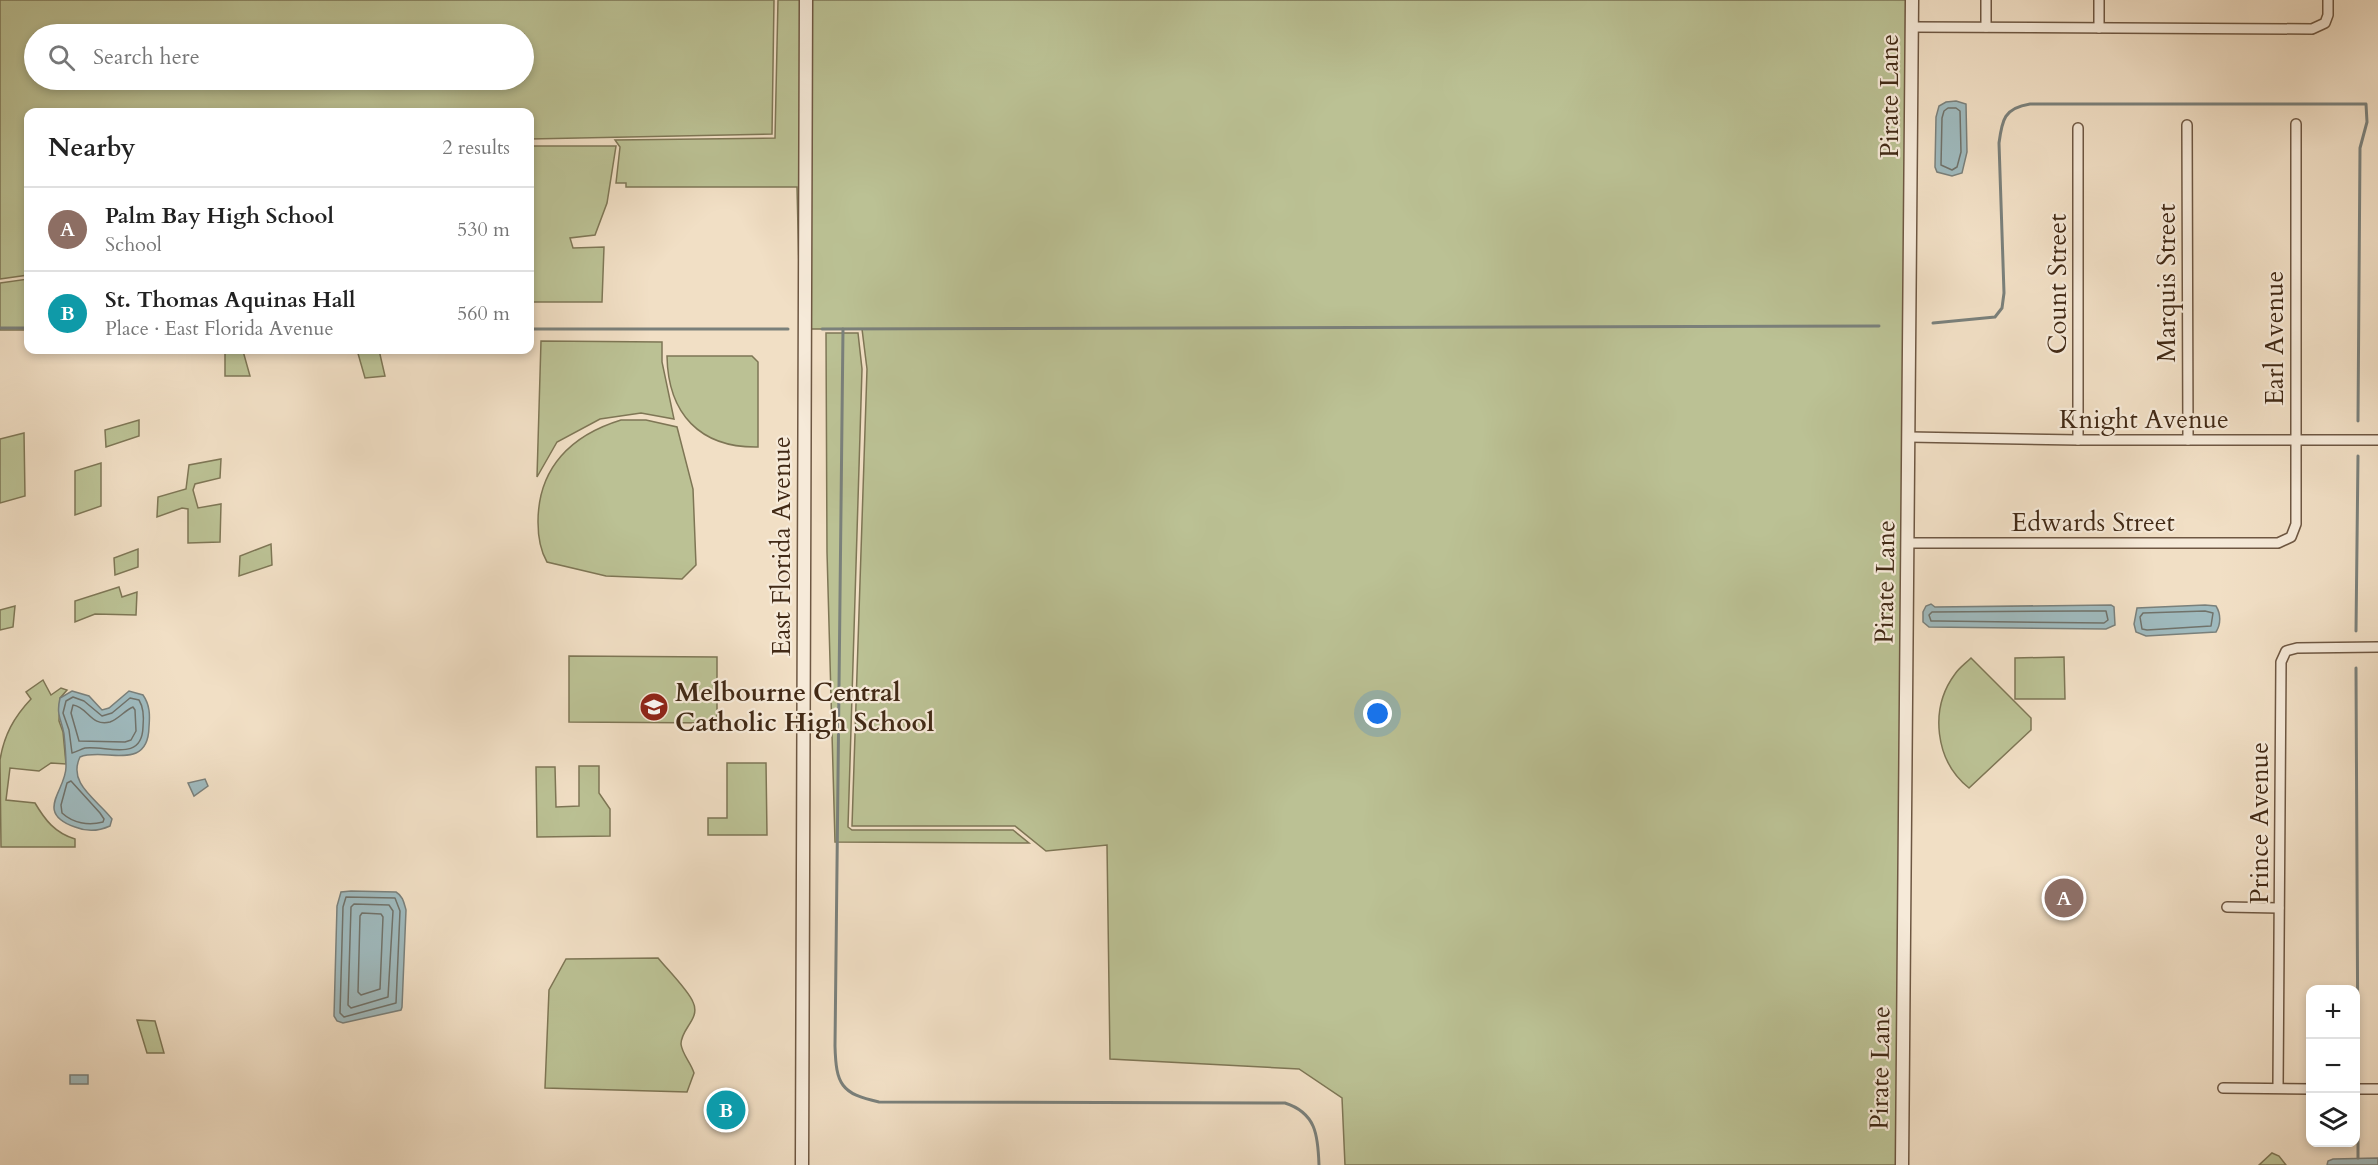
<!DOCTYPE html>
<meta charset="utf-8">
<style>
:root{--surface:#fff;--page:#f2f2f2;--text:#222;--muted:#767676;--line:#e0e0e0;--accent:#0f766e}
body{margin:0;font-family:Cardo,serif;background:var(--page);color:var(--text)}
.controls{position:absolute;right:18px;bottom:18px;display:grid;overflow:hidden;border-radius:12px;box-shadow:0 3px 9px #0003}
.controls button{width:54px;height:54px;display:grid;place-items:center;padding:0;border:0;border-bottom:2px solid var(--line);background:var(--surface);color:var(--text);font:30px sans-serif}
.you{position:absolute;left:1378px;top:714px;width:21px;height:21px;margin:-15px;border:4px solid #fff;border-radius:50%;background:#1a73e8;box-shadow:0 0 0 9px #1a73e833}
.badge{display:grid;place-items:center;width:39px;height:39px;border-radius:50%;background:var(--accent);color:#fff;font-size:20px;font-weight:700}
.pin{position:absolute;translate:-50% -50%;border:3px solid #fff;box-shadow:0 2px 6px #0006}
.list{margin:0;padding:0;list-style:none}
h2{display:flex;justify-content:space-between;align-items:center;height:78px;margin:0;padding:0 24px;font-size:26px}
h2 small{font-size:20px;font-weight:400;color:var(--muted)}
.list li{display:grid;grid-template-columns:39px 1fr auto;gap:18px;align-items:center;box-sizing:border-box;height:84px;padding:0 24px;border-top:2px solid var(--line)}
.list b{display:block;font-size:22px;white-space:nowrap}
.list p{margin:0;font-size:20px;white-space:nowrap;color:var(--muted)}
.list em{font-size:20px;font-style:normal;color:var(--muted)}
.icon{flex:none;width:33px;height:33px;fill:none;stroke:currentColor;stroke-width:2;stroke-linecap:round;stroke-linejoin:round}
.map{position:relative;flex:none;width:2378px;height:1165px;overflow:hidden}
.search{position:absolute;background:var(--surface);box-shadow:0 3px 9px #0003;left:24px;top:24px;width:510px;height:66px;display:flex;align-items:center;gap:15px;box-sizing:border-box;padding:0 21px;border-radius:33px;color:var(--muted);font-size:22px}
.panel{position:absolute;background:var(--surface);box-shadow:0 3px 9px #0003;left:24px;top:108px;width:510px;height:246px;border-radius:12px}
.map>svg:first-child{display:block}
.green{fill:#bbc194;stroke:#7e7655;stroke-width:1.5;fill-rule:evenodd}
.water{fill:#9fbabe;stroke:#7a807b;stroke-width:1.5}
.lines{fill:none;stroke-linecap:round;stroke-linejoin:round}
.shore{stroke:#70726a;stroke-width:1.5}
.stream{stroke:#7a807b;stroke-width:3}
.minor-casing{stroke:#6e5742;stroke-width:12}
.tertiary-casing{stroke:#6e5742;stroke-width:15}
.minor{stroke:#f6ead9;stroke-width:9}
.tertiary{stroke:#f6ead9;stroke-width:12}
.labels{text-anchor:middle;dominant-baseline:central;stroke-width:4.5;stroke-linejoin:round;paint-order:stroke}
.street-label{font-size:26px;fill:#422a16;stroke:#f6ead9}
.poi-label{font-size:26px;font-weight:bold;fill:#422a16;stroke:#f6ead9;text-anchor:start}
</style>
<div class="map">
<svg width="2378" height="1165" viewBox="0 0 2378 1165">
<rect width="100%" height="100%" fill="#f1dfc5"/>
<filter id="stains"><feTurbulence type="fractalNoise" baseFrequency=".00333" numOctaves="4"/><feColorMatrix values="0 0 0 0 .2 0 0 0 0 .09 0 0 0 0 .02 0 0 0 .5 -.17"/></filter>
<radialGradient id="worn" r=".72"><stop offset=".6" stop-color="#630" stop-opacity="0"/><stop offset="1" stop-color="#630" stop-opacity=".3"/></radialGradient>
<!-- green -->
<g class="green">
<path d="M0 0H774L772 134 530 139V112H28V275L0 279ZM34 34H524V80H34Z"/>
<polygon points="778,0 801,0 800,312 797,187 626,187 626,183 616,183 620,147 615,140 775,138"/>
<polygon points="806,0 1911,0 1902,1165 1345,1165 1342,1098 1299,1069 1110,1059 1107,845 1046,851 1015,826 852,826 867,369 862,329 805,329"/>
<polygon points="530,146 616,146 607,203 595,235 570,238 573,248 604,247 602,302 530,302"/>
<polygon points="28,279 28,330 0,330 0,283"/>
<polygon points="826,333 858,333 862,369 848,827 852,830 1013,830 1029,843 835,842 827,552"/>
<polygon points="541,341 662,342 662,362 674,419 641,413 600,419 557,442 537,477"/>
<polygon points="225,350 243,351 250,376 225,376"/>
<polygon points="357,350 379,350 385,376 365,378"/>
<path d="M667 356H752L758 362V447C700 448 668 414 667 356Z"/>
<polygon points="139,420 139,436 106,447 105,430"/>
<path d="M621 420H646L677 427 693 489 696 565 682 579 606 576 547 562C540 550 538 536 538 522 538 467 572 435 621 420Z"/>
<polygon points="24,433 25,496 0,503 0,439"/>
<polygon points="221,459 220,478 195,484 193,490 198,508 221,504 220,542 188,543 188,509 182,508 157,517 158,497 186,489 189,465"/>
<polygon points="101,463 101,506 75,515 75,471"/>
<polygon points="271,544 272,565 239,576 240,556"/>
<polygon points="138,549 138,567 115,575 114,558"/>
<polygon points="119,587 122,597 137,592 136,615 95,614 75,622 75,601"/>
<polygon points="15,606 13,627 0,630 0,610"/>
<polygon points="569,656 717,657 717,723 569,722"/>
<polygon points="2064,657 2065,699 2015,699 2015,658"/>
<path d="M1971 658 2031 718V730L1969 788C1935 761 1929 709 1955 674 1959 668 1966 663 1971 658Z"/>
<path d="M43 680 51 695 61 688 67 690 60 698 59 721 63 732 66 764 51 763 39 771 10 768 6 800 35 803C45 820 55 833 75 839V847H1L0 760C4 735 14 717 31 699L26 692Z"/>
<polygon points="727,763 766,763 767,835 708,835 708,818 727,818"/>
<polygon points="579,766 599,766 599,793 610,809 610,836 537,837 536,767 555,767 556,807 579,806"/>
<path d="M658 958C667 969 688 990 693 1002 701 1019 681 1028 681 1044 682 1054 691 1063 694 1073L687 1092 545 1088 549 990 566 959Z"/>
<polygon points="137,1020 155,1021 164,1053 147,1053"/>
<polygon points="2272,1153 2279,1156 2286,1165 2259,1165"/>
</g>
<!-- water -->
<g class="water">
<polygon points="1956,101 1966,104 1967,152 1962,173 1952,176 1937,172 1935,167 1936,117 1939,106 1946,102"/>
<polygon points="1931,604 1935,607 2111,605 2114,607 2115,625 2106,629 1929,627 1923,622 1923,612 1926,606"/>
<path d="M2205 605 2216 606C2221 614 2221 624 2216 632L2146 636 2136 632 2134 624 2137 608Z"/>
<path d="M72 691 89 696 102 710 109 708 129 691 143 695C150 705 150 715 149 727 148 773 104 747 80 757 67 784 98 800 112 819L110 826C99 831 87 832 75 827 33 812 67 790 66 766 66 756 65 744 64 734 61 718 56 715 60 698Z"/>
<polygon points="205,779 208,786 194,796 188,783"/>
<path d="M351 891 396 892C403 896 404 903 406 910L402 1007 401 1010 343 1023 337 1021 334 1016 337 906 341 892Z"/>
<rect x="70" y="1075" width="18" height="9"/>
<polygon points="2378,1158 2378,1165 2327,1165 2328,1161 2333,1159"/>
</g>
<g class="lines">
<!-- shore -->
<g class="shore">
<polygon points="1948,108 1956,108 1960,111 1961,152 1957,167 1952,170 1941,165 1942,118 1944,111"/>
<polygon points="2082,611 2106,611 2108,620 2104,623 1939,621 1931,621 1929,615 1932,612"/>
<polygon points="2205,611 2213,613 2211,626 2147,630 2142,629 2140,617 2143,613"/>
<path d="M73 697 84 701 102 716 112 713 130 698 139 700C144 708 144 717 143 727 142 763 106 745 85 748 81 749 77 752 72 753L69 730 63 713 66 701Z"/>
<path d="M73 705C88 707 91 727 110 722 119 719 125 710 133 707L135 710 136 731 131 740 125 742 79 741 71 713Z"/>
<path d="M71 781 100 813 104 819 103 822C88 826 73 823 62 813L61 805 67 783Z"/>
<polygon points="346,897 395,898 400,911 396,1003 344,1017 340,1013 343,907"/>
<polygon points="354,904 389,905 393,911 388,997 351,1008 348,1005 351,907"/>
<polygon points="362,913 381,914 383,917 380,989 361,995 358,992 360,916"/>
</g>
<!-- stream -->
<g class="stream">
<path d="M1933 323 1995 317 2002 308 2004 293 1999 143C2002 120 2004 108 2030 104H2366L2367 122 2360 148 2358 421"/>
<polyline points="0,328 28,328"/>
<polyline points="530,329 788,329"/>
<polyline points="822,329 1879,326"/>
<path d="M843 329 835 1046C836 1084 841 1094 879 1102L1285 1103C1316 1113 1318 1135 1319 1165"/>
<polyline points="2356,631 2358,456"/>
<polyline points="2356,668 2358,1079"/>
<polyline points="2358,1158 2358,1094"/>
</g>
<!-- minor casing -->
<g class="minor-casing">
<g id="minor">
<polyline points="2099,0 2099,28"/>
<polyline points="1912,27 2312,29 2325,23 2328,15 2328,0"/>
<polyline points="1986,27 1986,0"/>
<polyline points="2187,125 2188,440"/>
<polyline points="1909,437 2078,440 2378,440"/>
<polyline points="2078,440 2078,128"/>
<polyline points="1908,543 2278,543 2291,537 2296,524 2296,124"/>
<polyline points="2227,907 2279,908"/>
<polyline points="2223,1088 2310,1089"/>
<polyline points="2278,1088 2281,662 2286,651 2297,648 2378,647"/>
<polyline points="2356,1089 2378,1089"/>
</g>
</g>
<!-- tertiary casing -->
<g class="tertiary-casing">
<g id="tertiary">
<polyline points="802,1165 806,0"/>
<polyline points="1902,1165 1912,0"/>
</g>
</g>
<!-- minor -->
<use href="#minor" class="minor"/>
<!-- tertiary -->
<use href="#tertiary" class="tertiary"/>
</g>
<!-- icons -->
<defs>
<g id="school-disc" transform="scale(1.5)"><circle r="9.5" fill="#8f2418" stroke="#f6ead9"/><path d="M0-5L7-2L0 1L-7-2ZM-4 1L0 2.5L4 1V4Q0 6-4 4Z" fill="#fff"/></g>
</defs>
<g fill-rule="evenodd">
<use href="#school-disc" x="654" y="707"/>
</g>
<g class="labels">
<!-- street labels -->
<g class="street-label">
<text transform="translate(1889 96) rotate(-90)">Pirate Lane</text>
<text transform="translate(2166 283) rotate(-90)">Marquis Street</text>
<text transform="translate(2057 284) rotate(-90)">Count Street</text>
<text transform="translate(2274 338) rotate(-90)">Earl Avenue</text>
<text x="2144" y="419">Knight Avenue</text>
<text x="2093" y="522">Edwards Street</text>
<text transform="translate(781 546) rotate(-90)">East Florida Avenue</text>
<text transform="translate(1885 582) rotate(-89)">Pirate Lane</text>
<text transform="translate(2259 823) rotate(-90)">Prince Avenue</text>
<text transform="translate(1880 1068) rotate(-89)">Pirate Lane</text>
</g>
<!-- poi labels -->
<g class="poi-label">
<text x="675" y="692">Melbourne Central<tspan x="675" dy="30">Catholic High School</tspan></text>
</g>
</g>
<rect width="100%" height="100%" filter="url(#stains)"/>
<rect width="100%" height="100%" fill="url(#worn)"/>
</svg>
<div class="controls">
<button>+</button>
<button>−</button>
<button><svg class="icon" aria-label="layers" viewBox="0 0 24 24"><path d="M12 4l9 5-9 5-9-5zM3 14l9 5 9-5"/></svg></button>
</div>
<div class="you"></div>
<div class="pin badge" style="left:2064px;top:898px;background:#8d6e63">A</div>
<div class="pin badge" style="left:726px;top:1110px;background:#0f9aa8">B</div>
<div class="search"><svg class="icon" aria-label="search" viewBox="0 0 24 24"><circle cx="10" cy="10" r="6"/><path d="M15 15l6 6"/></svg>Search here</div>
<section class="panel">
<h2>Nearby<small>2 results</small></h2>
<ul class="list">
<li><span class="badge" style="background:#8d6e63">A</span><div><b>Palm Bay High School</b><p>School</p></div><em>530 m</em></li>
<li><span class="badge" style="background:#0f9aa8">B</span><div><b>St. Thomas Aquinas Hall</b><p>Place · East Florida Avenue</p></div><em>560 m</em></li>
</ul>
</section>
</div>
